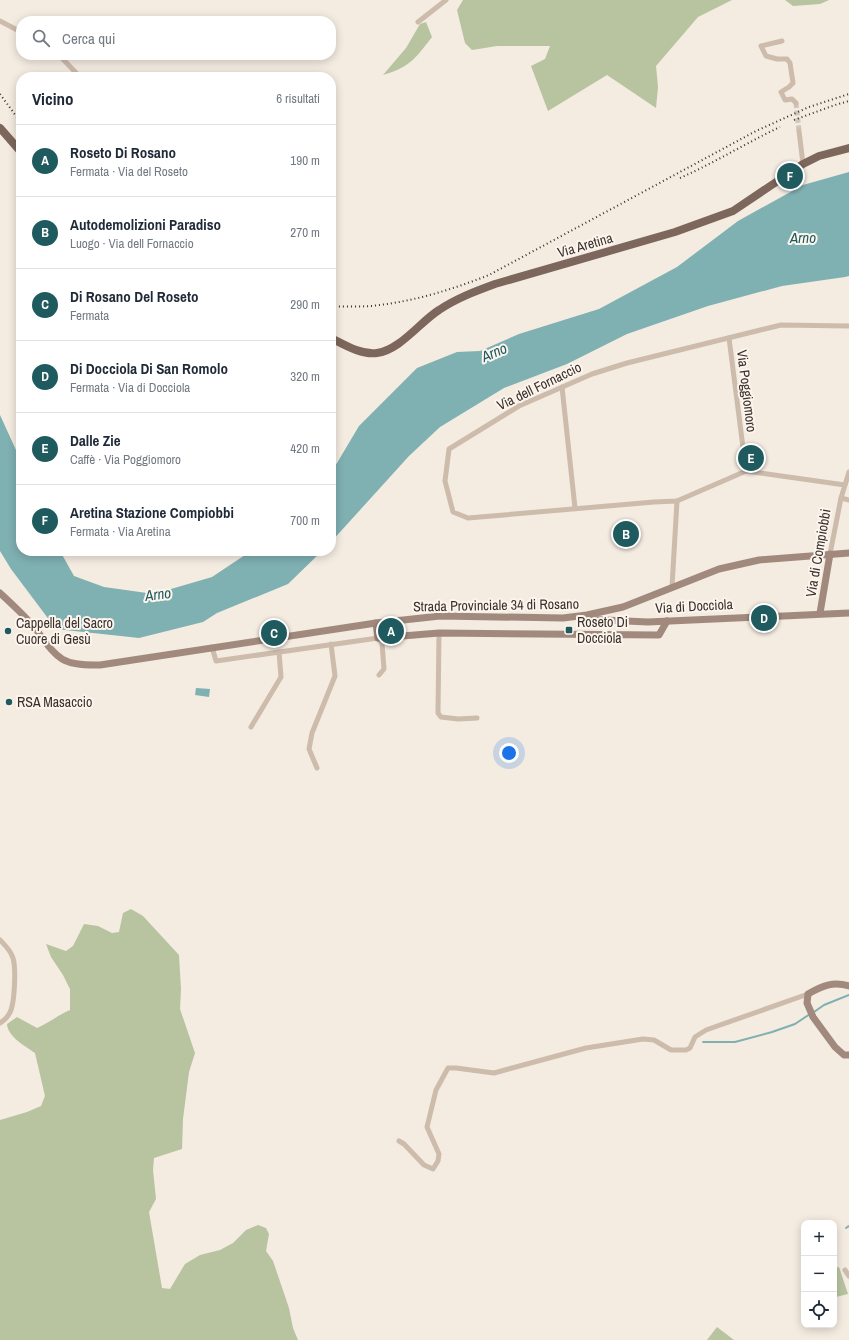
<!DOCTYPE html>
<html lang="it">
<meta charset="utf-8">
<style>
:root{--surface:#fff;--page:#f6f6f7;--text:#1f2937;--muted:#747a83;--line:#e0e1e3;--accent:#1f5a5e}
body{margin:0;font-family:"Archivo Narrow",sans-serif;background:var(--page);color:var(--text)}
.controls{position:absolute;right:12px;bottom:12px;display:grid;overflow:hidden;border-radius:8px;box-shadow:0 2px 10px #0003}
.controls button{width:36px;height:36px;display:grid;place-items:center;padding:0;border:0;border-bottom:1px solid var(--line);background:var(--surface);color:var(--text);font:20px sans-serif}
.you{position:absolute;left:509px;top:753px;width:14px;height:14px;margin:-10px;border:3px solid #fff;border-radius:50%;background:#1a73e8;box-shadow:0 0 0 6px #1a73e833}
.badge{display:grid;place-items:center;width:26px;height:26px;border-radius:50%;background:var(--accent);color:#fff;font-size:13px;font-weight:700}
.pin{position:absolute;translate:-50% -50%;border:2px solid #fff;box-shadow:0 1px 4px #0006}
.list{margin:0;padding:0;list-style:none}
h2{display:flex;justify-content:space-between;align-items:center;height:52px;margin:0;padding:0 16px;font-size:17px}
h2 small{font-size:13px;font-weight:400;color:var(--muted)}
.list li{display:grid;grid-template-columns:26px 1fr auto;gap:12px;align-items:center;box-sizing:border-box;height:72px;padding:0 16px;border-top:1px solid var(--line)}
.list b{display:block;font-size:15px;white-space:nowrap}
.list p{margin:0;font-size:13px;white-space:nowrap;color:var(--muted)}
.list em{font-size:13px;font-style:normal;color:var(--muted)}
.icon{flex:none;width:22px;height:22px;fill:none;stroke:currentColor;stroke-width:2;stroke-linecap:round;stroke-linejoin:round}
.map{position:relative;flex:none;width:849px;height:1340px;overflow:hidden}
.search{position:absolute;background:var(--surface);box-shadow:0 2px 10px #0003;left:16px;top:16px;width:320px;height:44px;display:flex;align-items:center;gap:10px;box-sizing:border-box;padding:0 14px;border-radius:16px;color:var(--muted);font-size:15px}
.panel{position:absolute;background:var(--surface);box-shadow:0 2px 10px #0003;left:16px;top:72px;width:320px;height:484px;border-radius:16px}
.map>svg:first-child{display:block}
.green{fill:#b8c4a0}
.water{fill:#7fb0b2}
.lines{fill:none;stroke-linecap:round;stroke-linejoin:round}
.stream{stroke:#7fb0b2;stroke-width:2}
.street-tunnel{stroke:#cfc6bd;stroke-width:5;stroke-dasharray:5 2.5;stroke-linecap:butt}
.street{stroke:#cdbbac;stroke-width:5}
.secondary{stroke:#a18a7d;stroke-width:7}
.primary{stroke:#7d675c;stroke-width:8}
.rail{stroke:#3b302b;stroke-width:2;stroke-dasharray:1 3;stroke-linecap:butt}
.poi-dot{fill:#1f5a5e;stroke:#fbf5ee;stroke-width:1.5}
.labels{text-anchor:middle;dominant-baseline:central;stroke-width:4;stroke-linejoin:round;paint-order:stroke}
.street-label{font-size:14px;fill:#3b302b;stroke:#fbf5ee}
.poi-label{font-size:14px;fill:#3b302b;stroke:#fbf5ee;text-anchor:start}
.water-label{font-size:15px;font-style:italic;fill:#1f5a5e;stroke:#fbf5ee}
</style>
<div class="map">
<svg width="849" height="1340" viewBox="0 0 849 1340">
<rect width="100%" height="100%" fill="#f4ebe1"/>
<!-- green -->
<g class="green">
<polygon points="463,0 732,0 698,17 656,66 658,87 656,108 607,75 548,111 531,66 545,59 550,46 497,46 472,50 465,43 457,10"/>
<polygon points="785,0 829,0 820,4 793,6"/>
<path d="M426 22 432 37C415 59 410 67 383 75L406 48 420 24Z"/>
<path d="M131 909 143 916 179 955 181 989 180 1009 195 1053 189 1072 183 1119 182 1149 154 1158 153 1170 156 1199 149 1212 162 1288 170 1289 185 1264 200 1255 220 1250 233 1243 246 1230 258 1225 266 1228 269 1234 266 1251 273 1261 289 1308 293 1328 298 1340H0V1120L27 1112 41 1106 45 1096 35 1053C25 1046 8 1037 7 1024L17 1017 37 1028C49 1023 58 1015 70 1010V989L63 975 51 957 46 944 66 951 73 946 84 924 98 926 112 933 119 932 123 913Z"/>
<polygon points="839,1267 848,1294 836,1297 834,1292 834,1268"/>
<polygon points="717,1327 734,1340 707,1340"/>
</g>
<!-- water -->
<g class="water">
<polygon points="849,172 849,276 845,277 782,286 708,306 627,334 567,364 504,388 440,427 409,456 331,542 331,470 337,463 359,426 417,368 457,352 480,351 519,334 599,309 677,267 738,221 803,185"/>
<polygon points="0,415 21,461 21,551 60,551 74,576 104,587 154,594 212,577 251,551 322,551 288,584 217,613 203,622 139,638 56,629 11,569 0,551"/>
<polygon points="196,688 210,689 209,697 195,695"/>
</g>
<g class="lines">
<!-- stream -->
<g class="stream">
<polyline points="814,1012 824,1005 849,995"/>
<polyline points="703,1042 735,1042 772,1032 795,1024 810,1014"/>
<polyline points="846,1228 849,1226"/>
</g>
<!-- street-tunnel -->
<polyline class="street-tunnel" points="796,103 799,131"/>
<!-- street -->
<g class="street">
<polyline points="0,21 21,32"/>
<polyline points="418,22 446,0"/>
<polyline points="782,41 761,46 766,56 777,59 787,59 790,63 793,83 789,87 781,92 785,100 792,99 796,103"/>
<polyline points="59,55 80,77"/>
<polyline points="799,131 803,164"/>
<polyline points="729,338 746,471"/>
<polyline points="562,387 575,508"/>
<polyline points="845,485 746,471 677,501 654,502 468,518 453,512 445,481 449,449 519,406 592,374 627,363 781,325 849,326"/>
<polyline points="841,498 849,500"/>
<polyline points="830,554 841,498 849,472"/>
<polyline points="672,587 677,501"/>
<polyline points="439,633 438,713 441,717 458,719 477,718"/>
<polyline points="212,647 216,661 378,638 382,643 384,669 379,675"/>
<polyline points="251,727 281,677 279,652"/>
<polyline points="317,768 309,749 312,733 335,676 331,644"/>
<path d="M0 940C5 945 11 951 13 958 16 968 15 1006 9 1014 7 1018 3 1021 0 1023"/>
<polyline points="399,1141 404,1144 424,1165 433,1169 438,1161 439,1154 427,1127 436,1090 448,1068 456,1068 494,1073 586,1048 643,1039 654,1040 671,1050 686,1050 690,1048 695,1037 706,1030 808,994"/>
<polyline points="845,1270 849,1276"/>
</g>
<!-- secondary -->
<g class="secondary">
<path d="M0 593C12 604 25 616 35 628 57 658 60 666 100 665L376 623 440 616 563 618 587 615 623 607 719 569 759 560 849 553"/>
<polyline points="820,613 830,554"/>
<polyline points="582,619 648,622 849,613"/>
<polyline points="376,623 378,638 439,633 659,635 667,621"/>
<path d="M849 986C833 981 822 986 808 994L807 1003 813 1017 835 1047 844 1055H849"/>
</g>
<!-- primary -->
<g class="primary">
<polyline points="0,128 21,152"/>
<path d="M331 338C345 345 361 355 377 353 400 350 420 322 439 310 457 298 476 291 495 284L675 232 733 211 803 164 819 156 849 148"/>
</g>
<!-- rail -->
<g class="rail">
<polyline points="0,94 21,123"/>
<polyline points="794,120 835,105 849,101"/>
<path d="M680 178C714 163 746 143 780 127"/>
<path d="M331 307C344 306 358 307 371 306 412 302 451 290 489 275L756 131 809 107 849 94"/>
</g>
</g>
<!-- markers -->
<g class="poi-dot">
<rect x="565" y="626" width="8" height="8" rx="2"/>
<circle cx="8" cy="631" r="4"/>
<circle cx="9" cy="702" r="4"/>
</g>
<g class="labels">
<!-- street labels -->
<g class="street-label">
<text transform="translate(585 245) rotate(-16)">Via Aretina</text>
<text transform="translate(539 386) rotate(-26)">Via dell Fornaccio</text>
<text transform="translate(747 391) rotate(83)">Via Poggiomoro</text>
<text transform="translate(818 553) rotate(-80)">Via di Compiobbi</text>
<text transform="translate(496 605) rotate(-1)">Strada Provinciale 34 di Rosano</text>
<text transform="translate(694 606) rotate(-3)">Via di Docciola</text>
</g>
<!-- poi labels -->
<g class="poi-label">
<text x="577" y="622">Roseto Di<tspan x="577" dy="16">Docciola</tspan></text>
<text x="16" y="623">Cappella del Sacro<tspan x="16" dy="16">Cuore di Gesù</tspan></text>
<text x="17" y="702">RSA Masaccio</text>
</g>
<!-- water labels -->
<g class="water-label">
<text x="803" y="237">Arno</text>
<text transform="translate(494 352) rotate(-23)">Arno</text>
<text transform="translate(158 594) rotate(-7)">Arno</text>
</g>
</g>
</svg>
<div class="controls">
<button>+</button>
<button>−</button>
<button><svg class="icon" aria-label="locate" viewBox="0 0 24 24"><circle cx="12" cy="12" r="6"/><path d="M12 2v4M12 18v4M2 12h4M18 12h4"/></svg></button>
</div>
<div class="you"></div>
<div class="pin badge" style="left:391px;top:631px">A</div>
<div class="pin badge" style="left:626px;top:534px">B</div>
<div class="pin badge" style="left:274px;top:633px">C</div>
<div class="pin badge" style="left:764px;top:618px">D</div>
<div class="pin badge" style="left:751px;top:458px">E</div>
<div class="pin badge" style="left:790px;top:176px">F</div>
<div class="search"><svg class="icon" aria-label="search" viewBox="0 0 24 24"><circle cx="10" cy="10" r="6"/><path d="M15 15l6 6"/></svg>Cerca qui</div>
<section class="panel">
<h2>Vicino<small>6 risultati</small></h2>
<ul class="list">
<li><span class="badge">A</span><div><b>Roseto Di Rosano</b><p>Fermata · Via del Roseto</p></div><em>190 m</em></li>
<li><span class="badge">B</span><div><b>Autodemolizioni Paradiso</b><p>Luogo · Via dell Fornaccio</p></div><em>270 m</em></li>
<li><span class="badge">C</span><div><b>Di Rosano Del Roseto</b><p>Fermata</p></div><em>290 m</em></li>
<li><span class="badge">D</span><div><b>Di Docciola Di San Romolo</b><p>Fermata · Via di Docciola</p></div><em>320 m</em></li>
<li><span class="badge">E</span><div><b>Dalle Zie</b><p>Caffè · Via Poggiomoro</p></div><em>420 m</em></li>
<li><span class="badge">F</span><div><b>Aretina Stazione Compiobbi</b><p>Fermata · Via Aretina</p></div><em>700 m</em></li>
</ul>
</section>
</div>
